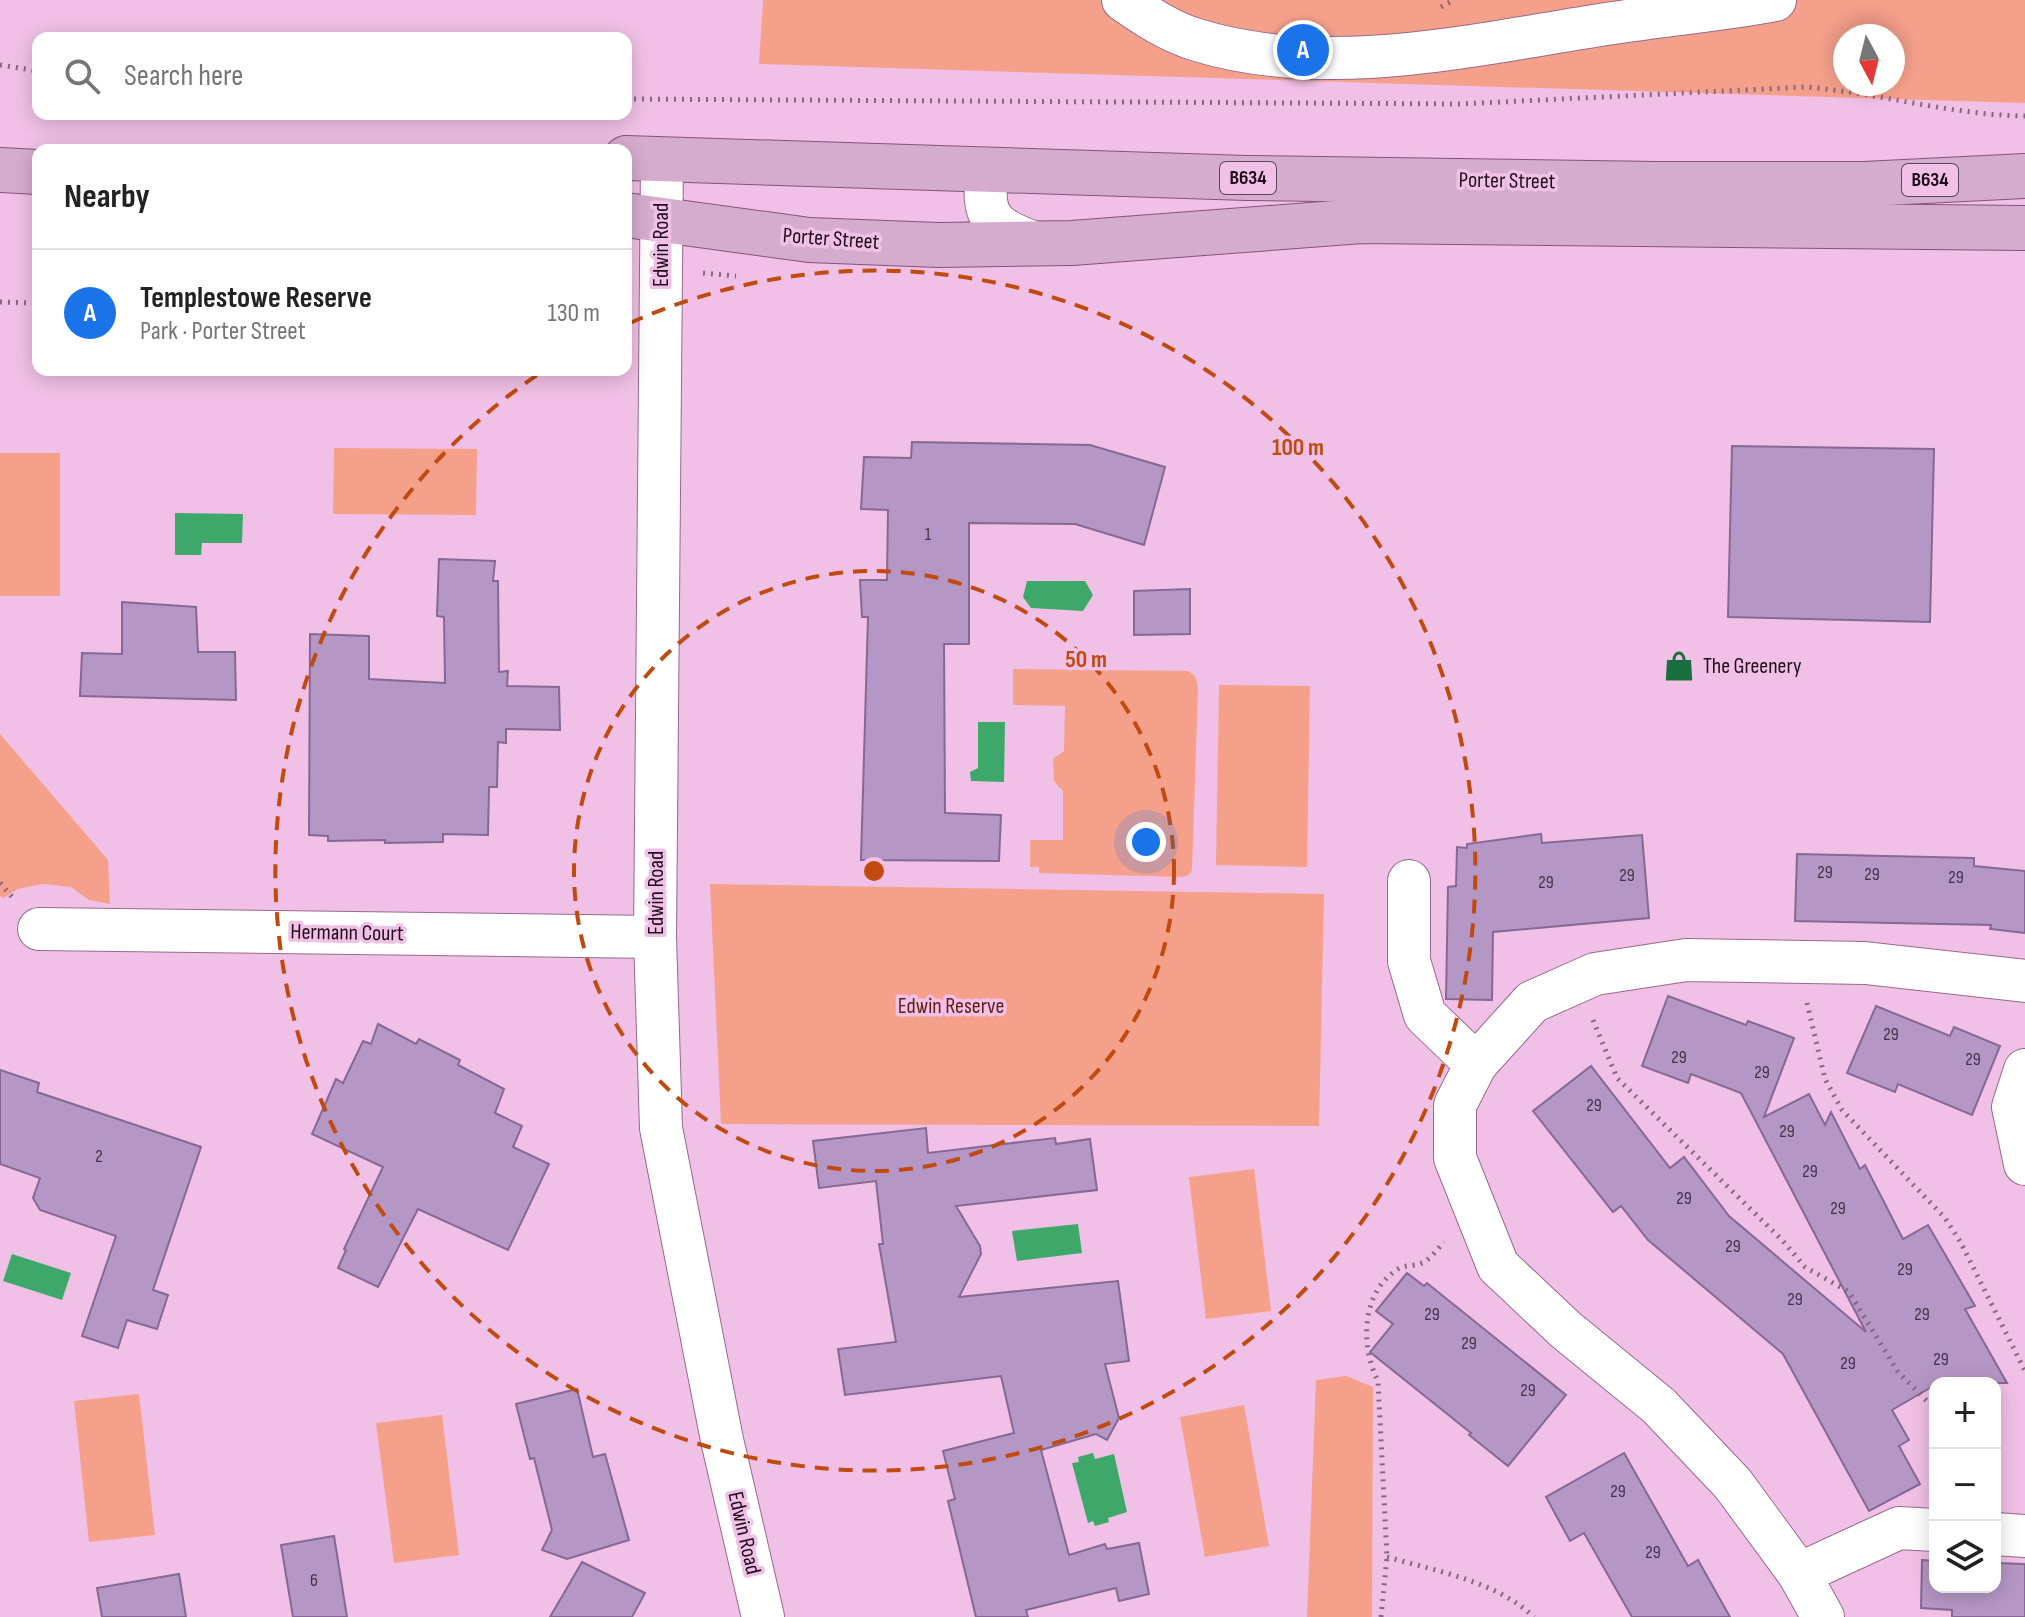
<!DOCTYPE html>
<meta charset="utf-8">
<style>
:root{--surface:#fff;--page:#f2f2f2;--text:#222;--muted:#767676;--line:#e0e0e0;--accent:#1a73e8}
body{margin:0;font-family:"Sofia Sans Condensed",sans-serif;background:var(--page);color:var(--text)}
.controls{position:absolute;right:24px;bottom:24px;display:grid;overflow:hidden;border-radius:16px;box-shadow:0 4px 20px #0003}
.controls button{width:72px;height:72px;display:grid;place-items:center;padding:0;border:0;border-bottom:2px solid var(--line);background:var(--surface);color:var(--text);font:40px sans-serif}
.compass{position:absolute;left:1833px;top:24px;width:72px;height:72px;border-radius:50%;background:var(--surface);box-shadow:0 4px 20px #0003;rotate:173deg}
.you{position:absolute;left:1146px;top:842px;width:28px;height:28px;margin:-20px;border:6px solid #fff;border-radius:50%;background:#1a73e8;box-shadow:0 0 0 12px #1a73e833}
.badge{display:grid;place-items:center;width:52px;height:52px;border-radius:50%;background:var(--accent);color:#fff;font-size:26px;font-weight:700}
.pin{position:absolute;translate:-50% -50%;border:4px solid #fff;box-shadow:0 2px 8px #0006}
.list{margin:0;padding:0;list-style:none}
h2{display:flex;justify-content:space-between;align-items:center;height:104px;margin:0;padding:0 32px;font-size:34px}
h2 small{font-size:26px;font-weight:400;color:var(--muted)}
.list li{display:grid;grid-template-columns:52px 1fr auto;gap:24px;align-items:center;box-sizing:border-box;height:128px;padding:0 32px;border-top:2px solid var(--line)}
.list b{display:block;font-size:30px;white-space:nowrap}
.list p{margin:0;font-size:26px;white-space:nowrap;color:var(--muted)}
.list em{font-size:26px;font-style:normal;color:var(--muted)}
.icon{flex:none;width:44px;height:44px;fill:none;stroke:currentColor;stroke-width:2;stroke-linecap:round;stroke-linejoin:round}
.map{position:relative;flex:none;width:2025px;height:1617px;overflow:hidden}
.search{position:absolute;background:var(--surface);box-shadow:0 4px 20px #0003;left:32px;top:32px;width:600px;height:88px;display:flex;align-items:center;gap:20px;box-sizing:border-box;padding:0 28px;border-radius:16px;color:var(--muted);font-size:30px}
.panel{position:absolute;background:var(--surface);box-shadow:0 4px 20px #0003;left:32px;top:144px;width:600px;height:232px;border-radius:16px}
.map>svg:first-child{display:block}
.green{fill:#f5a08b;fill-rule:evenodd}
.water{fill:#3ea86b}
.building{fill:#b597c5;stroke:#856893;stroke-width:2}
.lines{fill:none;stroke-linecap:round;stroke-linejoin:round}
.minor-casing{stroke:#966a8d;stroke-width:44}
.major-casing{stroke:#84517a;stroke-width:46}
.path{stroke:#876680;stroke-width:5;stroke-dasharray:2 6;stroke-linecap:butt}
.minor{stroke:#fff;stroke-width:42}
.major{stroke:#d6acce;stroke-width:44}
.ring{fill:none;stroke:#c04a0f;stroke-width:4;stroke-dasharray:14 10}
.labels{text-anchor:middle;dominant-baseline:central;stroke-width:7;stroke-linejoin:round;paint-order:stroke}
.number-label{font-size:18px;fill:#443046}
.shield{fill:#f1c0e6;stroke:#5e4359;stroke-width:2}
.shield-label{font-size:20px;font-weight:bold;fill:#1f0e1c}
.street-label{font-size:22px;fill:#1f0e1c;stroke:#f1c0e6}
.poi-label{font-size:22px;fill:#1f0e1c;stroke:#f1c0e6;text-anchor:start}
.park-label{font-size:22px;fill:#5f1e0f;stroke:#f1c0e6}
.centre{fill:#c04a0f;stroke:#f1c0e6;stroke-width:4}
.ring-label{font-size:24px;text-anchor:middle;font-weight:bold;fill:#c04a0f;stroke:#f1c0e6;stroke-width:7;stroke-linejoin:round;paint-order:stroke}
</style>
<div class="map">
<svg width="2025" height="1617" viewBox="0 0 2025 1617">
<rect width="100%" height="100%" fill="#f1c0e6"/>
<!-- green -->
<g class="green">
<path d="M763 0H2025V103L759 64ZM1845 36H1893V84H1845Z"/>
<polygon points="334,448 477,449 476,515 333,514"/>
<rect x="0" y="453" width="60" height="143"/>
<path d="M1013 669 1188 671C1197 676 1197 680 1198 690L1192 870 1189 875 1181 877 1039 873V867H1030V840H1063V791L1054 781 1053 759 1064 751 1065 706 1013 705Z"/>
<polygon points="1219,685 1310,686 1307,867 1216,865"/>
<polygon points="0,734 108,860 110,904 89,900 71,887 42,884 18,889 3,898 0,896"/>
<polygon points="710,884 1324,894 1319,1126 721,1124"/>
<polygon points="1254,1169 1271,1311 1206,1319 1189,1177"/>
<polygon points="1346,1376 1373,1387 1372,1617 1307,1617 1316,1380"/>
<polygon points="139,1394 155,1535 89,1542 74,1401"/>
<polygon points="1244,1405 1269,1546 1205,1557 1180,1417"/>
<polygon points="442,1415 459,1555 394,1563 376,1423"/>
</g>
<!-- water -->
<g class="water">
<polygon points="175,513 243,514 242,543 202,543 201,555 175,555"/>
<polygon points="1027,581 1085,581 1093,595 1083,611 1031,608 1023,597"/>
<polygon points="978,722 1005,722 1004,782 971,781 970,772 978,768"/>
<polygon points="1078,1224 1082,1253 1017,1261 1012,1231"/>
<polygon points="12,1254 71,1273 62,1300 3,1281"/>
<polygon points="1093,1453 1095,1459 1114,1454 1127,1512 1108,1518 1109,1522 1095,1526 1093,1521 1088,1523 1072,1463 1079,1462 1078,1457"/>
</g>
<!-- building -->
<g class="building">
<polygon points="912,442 1090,445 1165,467 1144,545 1075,524 969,523 969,644 944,644 945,813 1001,815 999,861 861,860 868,617 862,617 860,580 887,580 888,510 861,509 864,457 911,458"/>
<polygon points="1732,446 1934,449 1930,622 1728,617"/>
<polygon points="439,559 495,561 493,581 498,581 499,672 508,671 507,686 559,687 560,730 506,729 506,743 498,742 497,787 489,787 488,835 443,834 443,842 385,843 385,840 328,841 328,836 309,835 310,634 369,636 369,679 445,683 444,617 437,616"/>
<polygon points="1190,589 1190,634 1134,635 1134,591"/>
<polygon points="122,602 196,607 198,652 235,652 236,700 80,696 82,653 122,654"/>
<polygon points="1541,834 1542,843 1642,835 1649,918 1493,932 1492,1000 1446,999 1448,887 1456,886 1457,847 1467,848 1467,844"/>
<polygon points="1797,854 1974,858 1974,866 2025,871 2025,933 1990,929 1991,925 1795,921"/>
<polygon points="1668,996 1746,1025 1748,1021 1794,1038 1764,1117 1809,1094 1825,1125 1831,1112 1860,1169 1865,1165 1903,1239 1928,1225 1975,1306 1965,1309 2007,1383 1935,1383 1935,1385 1892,1410 1909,1440 1899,1446 1920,1484 1869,1511 1783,1354 1648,1240 1621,1206 1613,1212 1533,1111 1591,1066 1670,1168 1684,1157 1729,1216 1866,1332 1741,1093 1691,1074 1688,1083 1642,1066"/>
<polygon points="1876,1006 1950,1036 1954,1027 2000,1046 1972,1115 1898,1084 1895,1092 1847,1073"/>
<polygon points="378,1024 416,1044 419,1039 460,1060 458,1065 504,1089 495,1113 522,1126 513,1147 549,1164 508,1250 418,1209 378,1287 338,1268 346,1250 344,1249 383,1167 312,1134 336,1079 343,1083 363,1041 371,1044"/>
<polygon points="0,1070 39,1083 37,1092 201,1147 153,1290 168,1295 157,1329 127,1320 118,1348 82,1336 116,1236 40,1210 33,1198 40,1178 0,1164"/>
<polygon points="926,1128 928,1153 1055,1138 1056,1144 1090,1139 1097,1190 956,1206 980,1246 981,1254 959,1297 1118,1281 1129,1361 1105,1364 1119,1418 1107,1440 1096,1434 1041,1450 1069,1555 1105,1544 1107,1549 1139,1543 1149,1594 1119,1601 1116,1588 1026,1610 1028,1617 976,1617 948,1501 955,1499 943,1451 1014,1433 1001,1376 845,1395 838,1349 896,1342 879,1244 883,1244 876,1181 819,1188 813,1141"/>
<polygon points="1407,1273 1424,1286 1427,1283 1566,1395 1508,1466 1469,1435 1471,1433 1370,1352 1393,1324 1376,1311"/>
<polygon points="577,1389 593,1457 605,1454 629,1540 567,1559 542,1550 552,1530 534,1458 530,1459 516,1404"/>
<polygon points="1624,1453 1688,1566 1698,1560 1730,1617 1632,1617 1584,1533 1570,1541 1546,1497"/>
<polygon points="334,1536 347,1617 293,1617 281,1545"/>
<polygon points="1922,1560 1935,1561 1935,1587 1995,1587 1995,1563 2025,1564 2025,1617 1952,1617 1952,1610 1921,1608"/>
<polygon points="582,1562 645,1593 632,1617 550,1617"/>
<polygon points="179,1574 186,1617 102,1617 97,1588"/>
</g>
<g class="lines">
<!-- minor casing -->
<g class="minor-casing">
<g id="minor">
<path d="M1123 0C1146 16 1170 32 1197 40 1324 79 1467 46 1594 26 1654 16 1715 11 1775 0"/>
<polyline points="662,159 655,937 661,1128 722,1440 763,1617"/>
<path d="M988 170C979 220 995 229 1038 244"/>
<polyline points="1409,881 1409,961 1425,1015 1476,1064"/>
<polyline points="39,929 655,937"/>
<polyline points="2025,1070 2013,1107 2025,1164"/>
<polyline points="1995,1534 2025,1536"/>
<polyline points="1799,1574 1899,1528 1935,1530"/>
<polyline points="1823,1617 1799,1574 1733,1484 1659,1406 1566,1330 1498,1266 1455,1158 1455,1105 1476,1064 1532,1002 1595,974 1686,960 1865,963 2025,981"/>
</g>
</g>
<!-- major casing -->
<g class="major-casing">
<g id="major">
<polyline points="626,158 1247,178 1657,184 1864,184 2025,176"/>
<polyline points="0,170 38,172"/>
<polyline points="626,215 809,240 938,245 1072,243 1362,221 2025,228"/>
</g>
</g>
<!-- path -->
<g class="path">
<polyline points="1441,7 1454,0"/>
<polyline points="0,65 38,71"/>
<path d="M626 99 1460 104 1806 87C1880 93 1951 115 2025 116"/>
<polyline points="703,273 736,276"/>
<polyline points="0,302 38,303"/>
<polyline points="0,883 13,898"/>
<polyline points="1807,1003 1825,1079 1842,1110 1945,1218 1961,1243 2025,1371"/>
<polyline points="1593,1020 1617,1078 1782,1240 1805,1267 1849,1292 1898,1372 1933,1407 1935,1415"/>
<path d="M1387 1557C1436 1571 1496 1581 1534 1617"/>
<path d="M1381 1617 1387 1557 1378 1381C1360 1346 1361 1292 1398 1269 1405 1264 1414 1267 1422 1263 1430 1260 1438 1248 1444 1242"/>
</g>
<!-- minor -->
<use href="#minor" class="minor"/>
<!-- major -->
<use href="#major" class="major"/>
</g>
<!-- distance rings -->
<g class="ring">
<circle cx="874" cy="871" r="300"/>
<path d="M630 323A600 600 0 1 1 543 371"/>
</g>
<!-- icons -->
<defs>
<g id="shop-bare" transform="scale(2.4)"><path d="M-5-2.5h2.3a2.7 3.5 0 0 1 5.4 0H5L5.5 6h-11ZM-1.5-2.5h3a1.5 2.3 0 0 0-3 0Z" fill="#196e40" stroke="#f1c0e6" stroke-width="2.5" paint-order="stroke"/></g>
</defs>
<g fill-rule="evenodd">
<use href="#shop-bare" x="1679" y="666"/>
</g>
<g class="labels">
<!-- number labels -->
<g class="number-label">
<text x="928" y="534">1</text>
<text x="1825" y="872">29</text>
<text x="1872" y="874">29</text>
<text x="1627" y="875">29</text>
<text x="1956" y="877">29</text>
<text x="1546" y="882">29</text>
<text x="1891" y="1034">29</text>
<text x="1679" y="1057">29</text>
<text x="1973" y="1059">29</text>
<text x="1762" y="1072">29</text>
<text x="1594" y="1105">29</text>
<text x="1787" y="1131">29</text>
<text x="99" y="1156">2</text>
<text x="1810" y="1171">29</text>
<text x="1684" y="1198">29</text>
<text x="1838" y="1208">29</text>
<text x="1733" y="1246">29</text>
<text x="1905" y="1269">29</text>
<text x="1795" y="1299">29</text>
<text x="1432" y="1314">29</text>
<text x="1922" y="1314">29</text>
<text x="1469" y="1343">29</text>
<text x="1941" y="1359">29</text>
<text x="1848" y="1363">29</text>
<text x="1528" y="1390">29</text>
<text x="1618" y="1491">29</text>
<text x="1653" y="1552">29</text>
<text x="314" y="1580">6</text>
</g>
<!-- shield labels -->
<g class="shield">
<rect x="1220" y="162" width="56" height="32" rx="6"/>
<rect x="1902" y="164" width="56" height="32" rx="6"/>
</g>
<g class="shield-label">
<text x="1248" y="178">B634</text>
<text x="1930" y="180">B634</text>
</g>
<!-- street labels -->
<g class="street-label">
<text transform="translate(1507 181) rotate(1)">Porter Street</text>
<text transform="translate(831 239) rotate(4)">Porter Street</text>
<text transform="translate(661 245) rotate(-90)">Edwin Road</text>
<text transform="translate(656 893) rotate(-90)">Edwin Road</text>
<text transform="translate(347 933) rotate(1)">Hermann Court</text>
<text transform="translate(744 1533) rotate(77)">Edwin Road</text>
</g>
<!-- poi labels -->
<g class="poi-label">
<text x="1703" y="666">The Greenery</text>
</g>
<!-- park labels -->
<g class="park-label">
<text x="951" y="1006">Edwin Reserve</text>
</g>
</g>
<circle cx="874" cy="871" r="12" class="centre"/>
<g class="ring-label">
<text x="1298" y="455">100 m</text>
<text x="1086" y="667">50 m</text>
</g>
</svg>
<div class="controls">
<button>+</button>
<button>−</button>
<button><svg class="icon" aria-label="layers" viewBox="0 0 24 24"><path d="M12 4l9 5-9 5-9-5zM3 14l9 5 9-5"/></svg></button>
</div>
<svg class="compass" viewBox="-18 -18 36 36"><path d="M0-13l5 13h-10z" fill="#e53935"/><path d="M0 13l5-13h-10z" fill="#767676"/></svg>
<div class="you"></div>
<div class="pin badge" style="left:1303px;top:50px">A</div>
<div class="search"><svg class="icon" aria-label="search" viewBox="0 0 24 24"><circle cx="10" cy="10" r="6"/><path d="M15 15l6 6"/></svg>Search here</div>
<section class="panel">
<h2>Nearby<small></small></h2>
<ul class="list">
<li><span class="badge">A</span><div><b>Templestowe Reserve</b><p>Park · Porter Street</p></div><em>130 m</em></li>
</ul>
</section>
</div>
